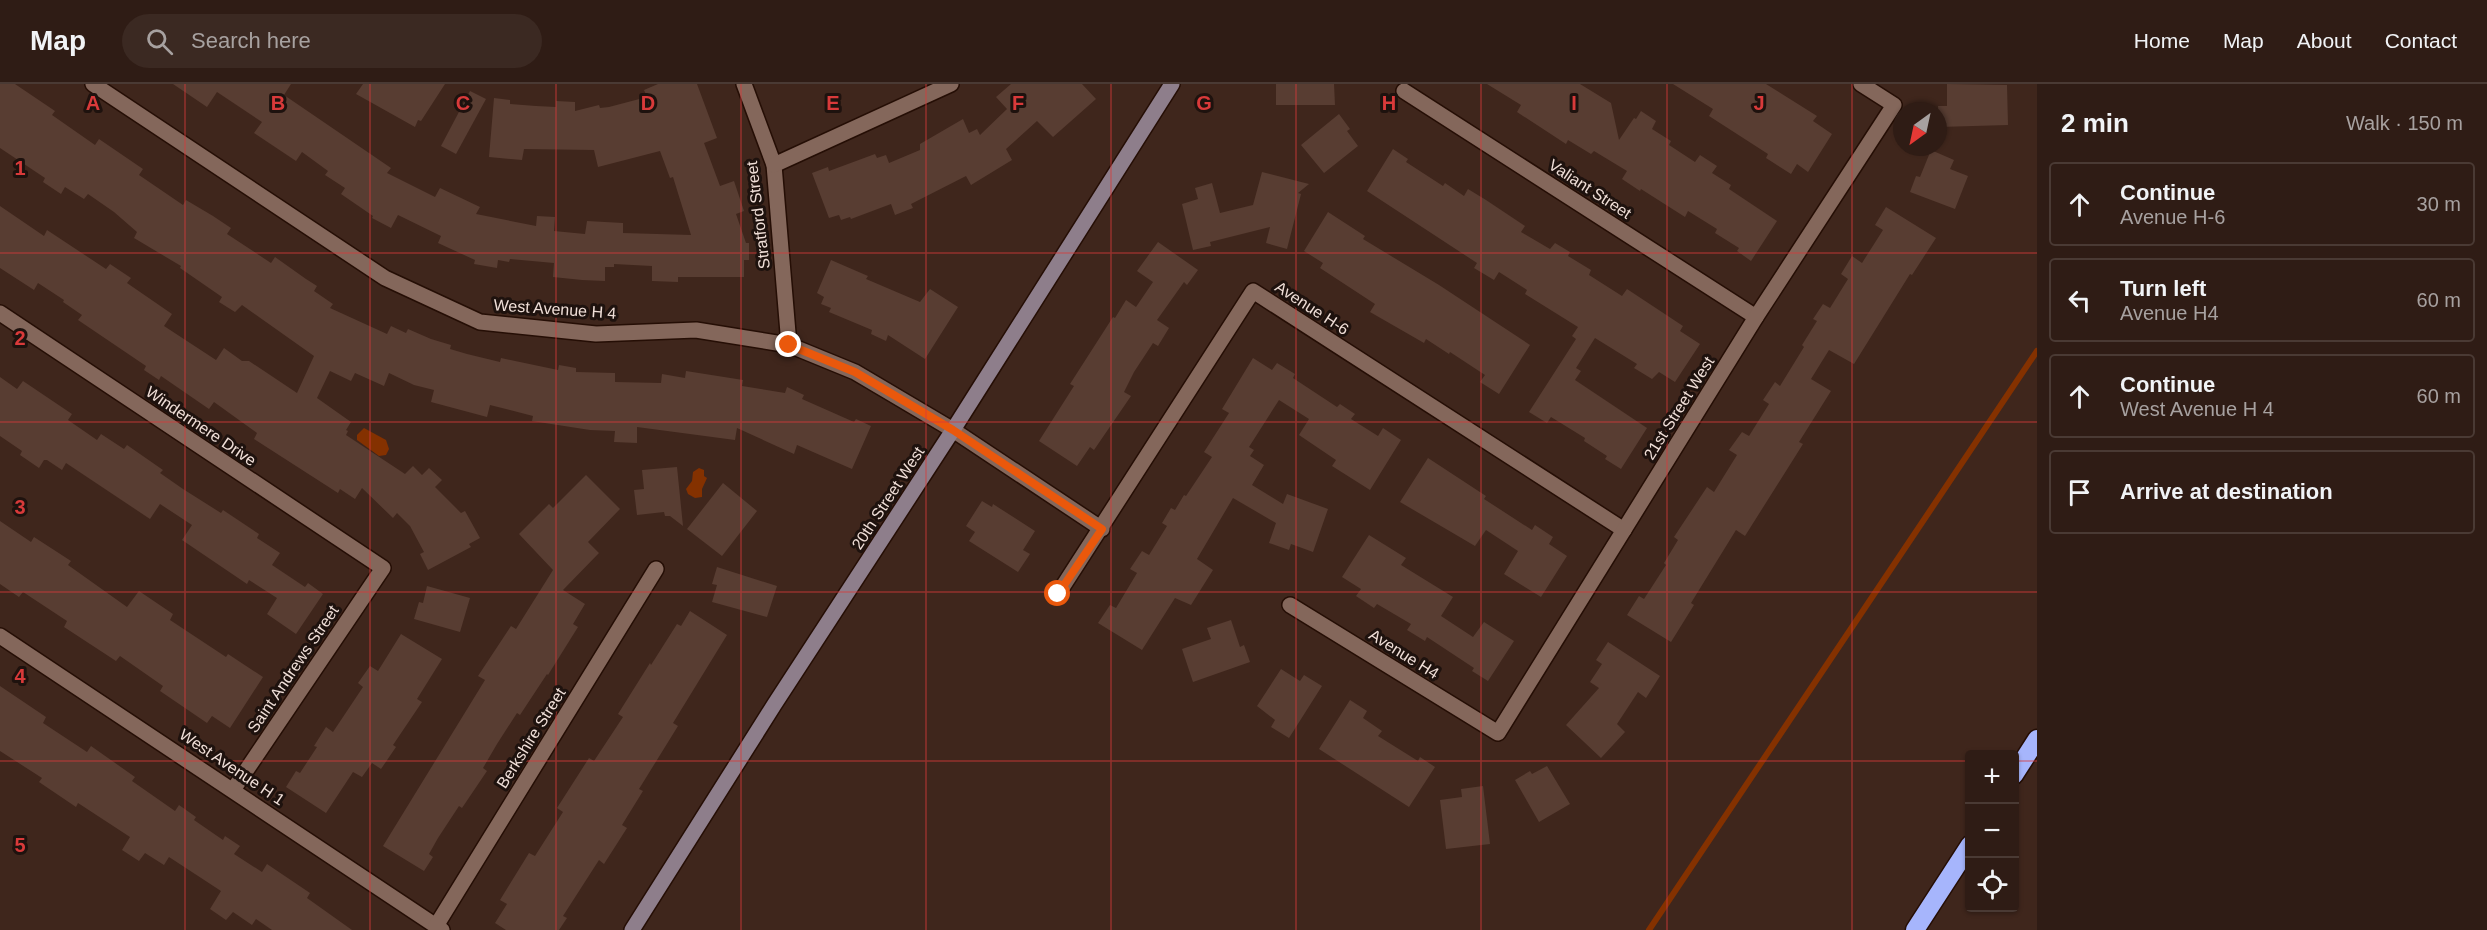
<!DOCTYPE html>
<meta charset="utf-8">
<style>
:root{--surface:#2f1c15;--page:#3b2922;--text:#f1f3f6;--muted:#a7a1a0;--line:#4a3a34}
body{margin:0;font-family:Helvetica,sans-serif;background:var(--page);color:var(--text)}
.controls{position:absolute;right:18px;bottom:18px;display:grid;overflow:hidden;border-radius:6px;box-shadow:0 2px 4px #0004}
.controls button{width:54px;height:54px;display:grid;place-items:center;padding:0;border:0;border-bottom:2px solid var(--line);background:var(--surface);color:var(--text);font:30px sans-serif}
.compass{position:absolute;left:1893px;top:18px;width:54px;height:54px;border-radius:50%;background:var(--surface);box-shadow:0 2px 4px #0004;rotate:213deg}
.stop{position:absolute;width:18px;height:18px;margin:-14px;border:4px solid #ea580c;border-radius:50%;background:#fff}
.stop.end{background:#ea580c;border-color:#fff;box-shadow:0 2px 6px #0008}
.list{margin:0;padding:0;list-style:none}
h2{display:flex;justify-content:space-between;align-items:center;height:78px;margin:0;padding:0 24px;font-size:26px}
h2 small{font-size:20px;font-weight:400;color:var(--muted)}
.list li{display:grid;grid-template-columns:39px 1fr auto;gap:18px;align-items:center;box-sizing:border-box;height:84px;margin:0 12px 12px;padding:0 12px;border:2px solid var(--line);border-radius:6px}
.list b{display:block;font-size:22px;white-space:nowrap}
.list p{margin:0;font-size:20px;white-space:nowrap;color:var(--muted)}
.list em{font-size:20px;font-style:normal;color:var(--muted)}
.icon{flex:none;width:33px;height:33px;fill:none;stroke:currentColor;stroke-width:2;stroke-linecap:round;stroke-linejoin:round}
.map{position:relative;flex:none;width:2037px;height:846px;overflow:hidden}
header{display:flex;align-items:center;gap:36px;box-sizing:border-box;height:84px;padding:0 30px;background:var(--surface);border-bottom:2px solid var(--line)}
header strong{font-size:28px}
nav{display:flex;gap:33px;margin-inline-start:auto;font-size:21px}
.search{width:420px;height:54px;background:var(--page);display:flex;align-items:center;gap:15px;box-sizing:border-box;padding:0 21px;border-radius:33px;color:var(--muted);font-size:22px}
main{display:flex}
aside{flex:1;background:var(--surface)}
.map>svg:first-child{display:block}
.water{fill:#843100}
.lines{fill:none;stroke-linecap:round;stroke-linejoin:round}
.stream{stroke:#843100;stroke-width:6}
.building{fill:#583d32}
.street-casing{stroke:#250e05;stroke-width:18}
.secondary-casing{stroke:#250e05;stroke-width:18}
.highway-casing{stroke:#250e05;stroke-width:21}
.street{stroke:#84675b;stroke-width:15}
.secondary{stroke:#8e7e8b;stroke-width:15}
.highway{stroke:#a6b5fc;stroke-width:18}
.route{stroke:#ea580c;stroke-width:8}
.grid{fill:none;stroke:#d93a3a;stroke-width:1.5;stroke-opacity:0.55}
.labels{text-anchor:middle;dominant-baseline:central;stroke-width:6;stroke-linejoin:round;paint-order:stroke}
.street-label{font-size:16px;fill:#f0dfd8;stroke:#1e120e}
.grid-label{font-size:20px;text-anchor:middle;font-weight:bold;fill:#d93a3a;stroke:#1e120e;stroke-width:6;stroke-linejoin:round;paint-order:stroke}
</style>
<header>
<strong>Map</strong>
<div class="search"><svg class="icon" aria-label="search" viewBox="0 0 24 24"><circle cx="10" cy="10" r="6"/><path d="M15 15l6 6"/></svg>Search here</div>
<nav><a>Home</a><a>Map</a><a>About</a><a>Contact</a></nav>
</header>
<main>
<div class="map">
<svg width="2037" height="846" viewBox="0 0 2037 846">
<rect width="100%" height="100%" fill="#3f261c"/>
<!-- water -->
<g class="water">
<polygon points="364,344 386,356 389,365 386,371 379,372 357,356 357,351"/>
<polygon points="699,384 704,386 704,392 707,394 702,405 702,413 695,414 688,410 686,405 692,397 693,388"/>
</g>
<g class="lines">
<!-- stream -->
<polyline class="stream" points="1649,846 2037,267"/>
</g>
<!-- building -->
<g class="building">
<polygon points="0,0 15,0 55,27 52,31 95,61 99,55 143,85 139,91 183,121 186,116 213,132 231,144 227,150 271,179 275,173 306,195 317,202 314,207 333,220 330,224 387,250 391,242 406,249 408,245 431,255 451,261 450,265 467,270 500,278 501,274 558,286 559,281 576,284 576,288 615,289 615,298 661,299 662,290 685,294 686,287 743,296 742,302 785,309 787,303 804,311 802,315 854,338 856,335 871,342 852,385 797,361 794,370 737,344 735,356 637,343 637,359 614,358 615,347 590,346 532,337 533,332 490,321 487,333 431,318 434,306 414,301 389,289 384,302 355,289 351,297 330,287 317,314 351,338 346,346 348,347 346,351 405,390 413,382 422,391 429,384 442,396 435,403 461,429 465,427 480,454 469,460 471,463 428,486 420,470 424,468 410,442 397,429 393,434 362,404 355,415 340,405 338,409 254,355 257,349 214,318 209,325 161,292 159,296 144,286 146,282 78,236 82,231 63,218 64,216 38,199 34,206 0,184 0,122 44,152 47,146 106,185 110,180 131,194 127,199 172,230 164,242 216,276 224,264 242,277 249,277 297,309 314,272 242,221 235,228 219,218 222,213 180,184 181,182 134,154 137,148 114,128 88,110 84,115 65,103 61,110 43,98 45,94 0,64"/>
<polygon points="173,0 291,0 284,11 391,84 387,89 435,113 440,104 480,123 476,130 536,142 537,132 555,133 554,147 585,150 587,137 623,139 623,149 691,151 673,93 670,94 660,67 598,83 594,66 524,65 522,76 489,73 494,14 510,16 510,20 536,22 556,23 556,17 575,18 575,27 599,21 600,24 609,23 647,13 644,6 658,0 697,0 717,54 704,59 720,102 734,97 744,127 736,130 746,159 749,159 749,176 744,176 744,193 678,193 678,198 652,197 652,182 614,180 614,183 605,183 605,197 582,196 553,193 554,179 510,175 509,178 498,176 497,184 474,180 475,176 438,159 441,152 398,131 391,144 372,134 373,132 341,110 345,104 325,91 328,87 302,68 296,77 254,49 262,38 217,8 207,23"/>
<polygon points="363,0 445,0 421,37 418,36 415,43 356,10"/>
<polygon points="1011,0 1082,0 1096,15 1053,53 1037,37 1006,65 1012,76 971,101 966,92 911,120 913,124 895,131 891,120 851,135 850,133 841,136 839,131 829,134 812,89 828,83 829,87 875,70 877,74 886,71 889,79 920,66 920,60 963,35 969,49 977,45 980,51 1007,25 996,13"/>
<polygon points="1276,0 1334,0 1335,21 1276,21"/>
<polygon points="1487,0 1580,0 1611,19 1619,56 1634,34 1636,35 1641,27 1656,37 1652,45 1671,57 1669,61 1695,78 1700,71 1717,82 1712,89 1731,101 1729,105 1777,137 1751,177 1737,167 1739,164 1715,149 1717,145 1688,127 1685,133 1641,105 1640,107 1622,95 1627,87 1594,67 1591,70 1568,56 1566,60 1517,28 1521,21"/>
<polygon points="1673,0 1766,0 1817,32 1813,37 1832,50 1808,88 1797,80 1791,90 1766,74 1768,70 1709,32 1713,25"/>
<polygon points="1947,0 2007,1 2008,41 1939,43 1938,22 1947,22"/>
<polygon points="470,7 486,15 456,70 441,62"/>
<polygon points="1339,30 1350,45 1347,47 1358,62 1324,89 1301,61"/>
<polygon points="1393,65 1408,75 1406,78 1443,102 1445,99 1464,112 1468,105 1486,116 1525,142 1521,148 1550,165 1555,159 1570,168 1568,172 1591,186 1589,191 1622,212 1627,205 1683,242 1680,247 1700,260 1675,298 1659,288 1652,295 1634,284 1637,280 1595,254 1576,284 1581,287 1575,296 1647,344 1621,385 1605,375 1607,372 1584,357 1585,354 1551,333 1547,339 1529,328 1576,255 1572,252 1578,243 1525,210 1527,206 1499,188 1494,196 1474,184 1477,179 1367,107"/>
<polygon points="1931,66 1954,76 1950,85 1968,92 1955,125 1910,108 1916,92 1920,93"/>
<polygon points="1262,88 1309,100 1298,109 1301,110 1287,165 1266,159 1270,143 1210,158 1211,162 1193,166 1182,120 1198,115 1195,104 1212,99 1220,129 1253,121"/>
<polygon points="1886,123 1936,154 1912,191 1910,190 1854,280 1829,266 1811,295 1831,307 1799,358 1803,360 1745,452 1736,446 1691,519 1694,521 1671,558 1627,531 1639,512 1644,515 1666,481 1664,479 1678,456 1674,453 1707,403 1714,408 1737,371 1729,366 1742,348 1749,352 1769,320 1763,316 1775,298 1780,302 1804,263 1802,261 1817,237 1813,235 1823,220 1830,224 1848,195 1841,190 1852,172 1862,179 1883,146 1875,141"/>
<polygon points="1328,128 1365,152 1363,155 1439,201 1530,261 1499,310 1480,298 1485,291 1450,268 1449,270 1426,255 1424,259 1370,228 1375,220 1320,184 1323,179 1304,167"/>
<polygon points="1158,158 1198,186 1187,201 1184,198 1157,236 1169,244 1158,262 1153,259 1134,288 1124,308 1131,312 1094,366 1090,363 1077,382 1039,357 1074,302 1070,300 1113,233 1115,234 1126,216 1136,223 1153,198 1137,187"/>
<polygon points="831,176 868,192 866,195 920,218 930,205 958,223 925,275 888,251 886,257 871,250 872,246 829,228 831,224 821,220 824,213 817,209"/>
<polygon points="1253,274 1272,286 1277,279 1295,290 1293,294 1337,323 1340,320 1355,330 1351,335 1378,352 1383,344 1401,356 1370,406 1332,382 1336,376 1299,351 1309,335 1279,316 1249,363 1254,366 1250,372 1264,381 1252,401 1283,420 1287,410 1328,425 1313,468 1291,460 1289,466 1269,459 1276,439 1233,414 1197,475 1213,486 1191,521 1175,514 1142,566 1098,539 1110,521 1116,524 1137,489 1130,485 1142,467 1149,471 1167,442 1162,439 1171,424 1175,426 1184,411 1186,412 1212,373 1204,368 1229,329 1222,325"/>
<polygon points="0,293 17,305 23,297 72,330 68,336 97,356 101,350 124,365 127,361 163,386 160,389 183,405 221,429 223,426 259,450 257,454 280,469 272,481 305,503 308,499 323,510 296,550 267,530 277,514 249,496 247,500 182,456 192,441 160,420 150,435 66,379 62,386 47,376 44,376 39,384 20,371 22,367 0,352"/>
<polygon points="1428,374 1486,412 1484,415 1532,446 1535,441 1553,453 1549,460 1567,472 1541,513 1504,490 1518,467 1486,446 1475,462 1400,418"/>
<polygon points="677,383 683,442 670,432 665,432 664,428 637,431 634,406 644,405 642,386"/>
<polygon points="586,391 620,425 588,458 599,469 563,506 585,520 573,540 578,543 548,591 547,590 520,631 517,629 497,660 483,684 487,687 462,724 459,722 438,754 429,770 433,773 424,787 383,762 485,596 478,592 511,542 516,545 553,486 519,450 549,420 553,424"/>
<polygon points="723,399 757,427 722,472 687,445"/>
<polygon points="982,417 992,423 993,420 1035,447 1023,466 1030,470 1018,488 969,457 975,448 966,442"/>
<polygon points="0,437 31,458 34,453 71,477 68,481 127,523 139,507 173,530 170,536 226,573 228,570 263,593 230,644 212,632 207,639 160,607 163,602 120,572 116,577 64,543 67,537 23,508 19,513 0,500"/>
<polygon points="1369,451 1406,474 1401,481 1453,513 1441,532 1473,553 1484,538 1514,557 1488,597 1472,587 1474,584 1427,553 1425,557 1407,546 1411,540 1377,520 1374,524 1356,512 1361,505 1342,493"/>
<polygon points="717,483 777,502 767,533 712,518 717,501 712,500"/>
<polygon points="427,502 470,514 460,548 414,535 419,518 423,519"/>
<polygon points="690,527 727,551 673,639 678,642 639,705 643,707 622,741 627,744 604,780 599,776 563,832 567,834 559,846 506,846 495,839 507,820 500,816 529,769 535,772 563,728 557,724 589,674 594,677 623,633 618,630 650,579 651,581 677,540 681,542"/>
<polygon points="1231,536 1240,563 1244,561 1250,578 1193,598 1182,565 1211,555 1207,544"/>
<polygon points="401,550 442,575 417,615 422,618 393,661 396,663 381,685 372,679 362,693 353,688 326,729 286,703 296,687 300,689 317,663 314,662 326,643 333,648 363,603 358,599 370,582 378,587"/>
<polygon points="1608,558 1660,592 1646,614 1638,608 1617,640 1625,648 1601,674 1566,641 1599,604 1590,598 1602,580 1596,576"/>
<polygon points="1281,585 1300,597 1304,591 1322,602 1289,654 1271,643 1275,636 1257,622"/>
<polygon points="0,602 46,633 43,639 87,668 91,662 135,693 132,697 175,727 179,721 196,733 194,736 223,756 225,752 240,762 234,770 262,788 267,780 310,809 307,814 352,846 272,846 256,835 252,841 233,828 226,836 210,825 221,807 169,773 164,781 145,769 139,777 122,766 130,753 78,719 76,723 39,698 42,694 0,667"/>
<polygon points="1350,616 1367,627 1363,634 1382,647 1378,652 1418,677 1420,673 1435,683 1409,723 1319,665"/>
<polygon points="1547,682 1570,720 1539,738 1515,696 1530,687 1532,690"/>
<polygon points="1483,702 1490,760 1446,765 1440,716 1462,713 1461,705"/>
</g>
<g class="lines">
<!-- street casing -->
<g class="street-casing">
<g id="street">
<polyline points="93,0 385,194 480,238 596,250 696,246 789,261 855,288 953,346 1102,445"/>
<polyline points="744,0 774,81 789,261"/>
<polyline points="1404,7 1756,233"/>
<polyline points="774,81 951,0"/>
<polyline points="0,229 383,484 233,706"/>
<polyline points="1058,510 1253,207 1624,446"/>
<polyline points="1290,521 1498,649 1756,233 1894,21 1861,0"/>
<polyline points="0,552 442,846"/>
<polyline points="436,842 656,485"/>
</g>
</g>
<!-- secondary casing -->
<g class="secondary-casing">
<polyline id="secondary" points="632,846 774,621 953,346 1172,0"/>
</g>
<!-- highway casing -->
<g class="highway-casing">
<g id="highway">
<polyline points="2014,691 2037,655"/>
<polyline points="1915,846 1970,761"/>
</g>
</g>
<!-- street -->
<use href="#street" class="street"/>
<!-- secondary -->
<use href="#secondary" class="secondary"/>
<!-- highway -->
<use href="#highway" class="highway"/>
</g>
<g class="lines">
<!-- route -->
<polyline class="route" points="789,261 855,288 953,346 1102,445 1058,510"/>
</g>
<!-- grid -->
<path class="grid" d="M185 0V846M370 0V846M556 0V846M741 0V846M926 0V846M1111 0V846M1296 0V846M1481 0V846M1667 0V846M1852 0V846M0 169H2037M0 338H2037M0 508H2037M0 677H1970M2014 677H2037"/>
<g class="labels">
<!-- street labels -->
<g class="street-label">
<text transform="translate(1590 105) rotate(33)">Valiant Street</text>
<text transform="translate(758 131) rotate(-97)">Stratford Street</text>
<text transform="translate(1312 224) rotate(33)">Avenue H-6</text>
<text transform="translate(555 225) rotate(4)">West Avenue H 4</text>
<text transform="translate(1679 324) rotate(-58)">21st Street West</text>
<text transform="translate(201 342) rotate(34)">Windermere Drive</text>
<text transform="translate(888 414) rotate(-57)">20th Street West</text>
<text transform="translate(1404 570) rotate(32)">Avenue H4</text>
<text transform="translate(293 585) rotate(-56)">Saint Andrews Street</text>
<text transform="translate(531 654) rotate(-58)">Berkshire Street</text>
<text transform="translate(232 683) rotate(34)">West Avenue H 1</text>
</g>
</g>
<g class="grid-label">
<text x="93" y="26">A</text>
<text x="278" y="26">B</text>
<text x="463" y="26">C</text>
<text x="648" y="26">D</text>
<text x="833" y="26">E</text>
<text x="1018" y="26">F</text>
<text x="1204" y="26">G</text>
<text x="1389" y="26">H</text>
<text x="1574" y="26">I</text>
<text x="1759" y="26">J</text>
<text x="20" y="91">1</text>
<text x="20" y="261">2</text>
<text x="20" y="430">3</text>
<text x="20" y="599">4</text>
<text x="20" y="768">5</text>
</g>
</svg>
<div class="controls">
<button>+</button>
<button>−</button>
<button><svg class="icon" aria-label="locate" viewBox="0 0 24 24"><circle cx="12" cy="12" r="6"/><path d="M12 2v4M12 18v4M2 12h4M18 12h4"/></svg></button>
</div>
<svg class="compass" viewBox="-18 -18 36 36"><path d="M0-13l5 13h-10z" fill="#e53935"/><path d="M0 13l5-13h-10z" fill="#a7a1a0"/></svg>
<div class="stop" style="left:1058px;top:510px"></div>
<div class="stop end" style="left:789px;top:261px"></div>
</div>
<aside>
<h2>2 min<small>Walk · 150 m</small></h2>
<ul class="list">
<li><svg class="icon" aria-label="ahead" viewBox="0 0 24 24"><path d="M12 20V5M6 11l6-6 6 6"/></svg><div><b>Continue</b><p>Avenue H-6</p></div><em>30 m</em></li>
<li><svg class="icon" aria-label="left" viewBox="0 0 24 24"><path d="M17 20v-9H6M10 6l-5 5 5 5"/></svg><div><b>Turn left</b><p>Avenue H4</p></div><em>60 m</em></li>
<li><svg class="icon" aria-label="ahead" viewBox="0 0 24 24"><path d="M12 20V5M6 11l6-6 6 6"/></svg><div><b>Continue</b><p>West Avenue H 4</p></div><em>60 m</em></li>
<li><svg class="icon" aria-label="arrive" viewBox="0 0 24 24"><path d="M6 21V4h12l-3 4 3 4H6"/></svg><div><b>Arrive at destination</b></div></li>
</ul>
</aside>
</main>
